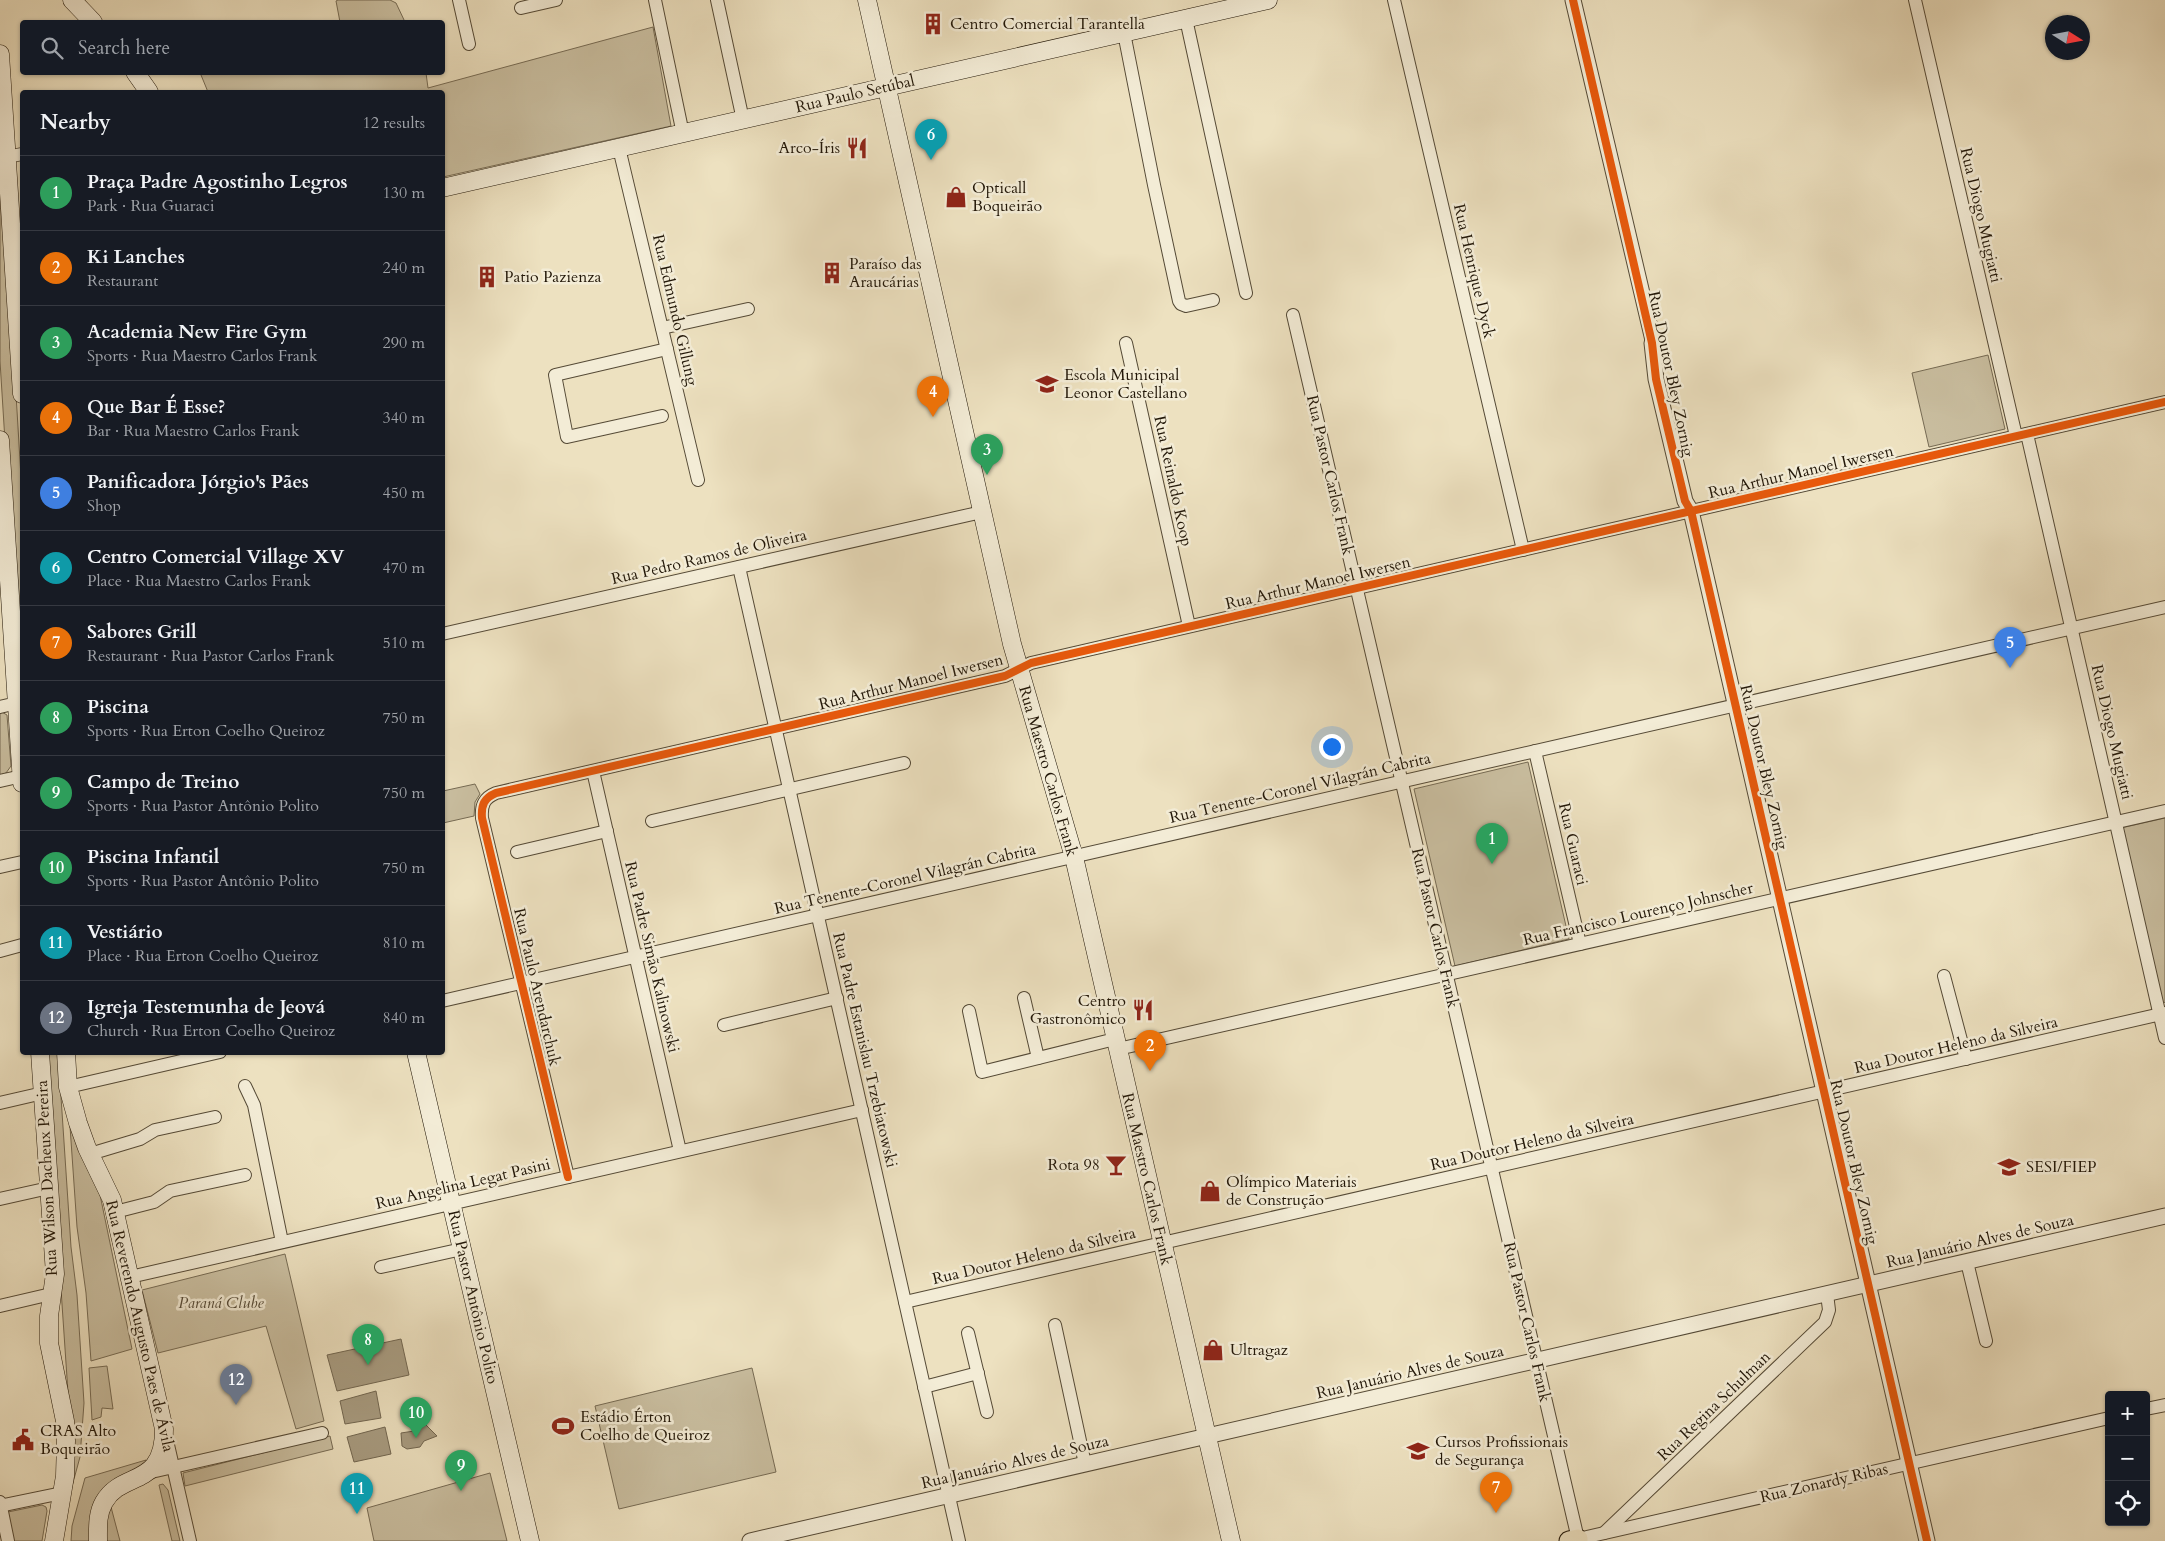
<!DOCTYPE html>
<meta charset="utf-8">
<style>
:root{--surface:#171b24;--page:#20242c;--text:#f1f3f6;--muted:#9ea1a6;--line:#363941;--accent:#c59692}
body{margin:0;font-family:Cardo,serif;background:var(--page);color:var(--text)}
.controls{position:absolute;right:15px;bottom:15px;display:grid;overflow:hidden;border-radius:5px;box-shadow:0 1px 4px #0004}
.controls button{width:45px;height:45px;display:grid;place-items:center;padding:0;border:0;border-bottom:1px solid var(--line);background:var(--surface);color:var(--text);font:25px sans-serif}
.compass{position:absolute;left:2045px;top:15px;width:45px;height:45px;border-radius:50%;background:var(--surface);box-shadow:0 1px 4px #0004;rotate:101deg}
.you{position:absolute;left:1331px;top:746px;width:18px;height:18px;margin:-12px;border:4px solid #fff;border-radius:50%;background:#1a73e8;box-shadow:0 0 0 8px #1a73e833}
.badge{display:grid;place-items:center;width:32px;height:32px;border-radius:50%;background:var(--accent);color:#fff;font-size:16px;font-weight:700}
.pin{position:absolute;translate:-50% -41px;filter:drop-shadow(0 1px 2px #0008)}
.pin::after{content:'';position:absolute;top:26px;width:18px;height:15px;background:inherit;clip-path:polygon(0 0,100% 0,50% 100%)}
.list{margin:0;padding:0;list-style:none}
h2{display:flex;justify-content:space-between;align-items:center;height:65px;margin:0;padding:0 20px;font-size:21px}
h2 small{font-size:16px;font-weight:400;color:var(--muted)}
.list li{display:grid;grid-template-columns:32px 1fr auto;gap:15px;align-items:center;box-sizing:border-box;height:75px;padding:0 20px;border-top:1px solid var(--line)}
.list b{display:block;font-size:19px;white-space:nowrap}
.list p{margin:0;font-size:16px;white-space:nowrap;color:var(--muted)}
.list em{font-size:16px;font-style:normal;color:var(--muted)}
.icon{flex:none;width:28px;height:28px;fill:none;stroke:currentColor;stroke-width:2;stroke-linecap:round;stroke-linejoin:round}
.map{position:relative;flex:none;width:2165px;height:1541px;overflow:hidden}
.search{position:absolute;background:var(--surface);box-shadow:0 1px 4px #0004;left:20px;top:20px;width:425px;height:55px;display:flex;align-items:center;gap:12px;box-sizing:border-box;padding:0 18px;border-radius:5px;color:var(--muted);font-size:19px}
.panel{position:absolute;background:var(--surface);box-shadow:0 1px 4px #0004;left:20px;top:90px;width:425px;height:965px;border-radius:5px}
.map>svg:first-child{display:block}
.green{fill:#cabfa1;stroke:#766b54}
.water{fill:#a89c81;stroke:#726751}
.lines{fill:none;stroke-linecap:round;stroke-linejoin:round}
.minor-casing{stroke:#554a36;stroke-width:14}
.tertiary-casing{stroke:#554a36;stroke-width:17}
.secondary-casing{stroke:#221708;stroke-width:19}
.primary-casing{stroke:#221708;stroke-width:21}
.minor{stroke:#f3ecd6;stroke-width:12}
.tertiary{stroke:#f3ecd6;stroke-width:15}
.secondary{stroke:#f3ecd6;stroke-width:18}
.primary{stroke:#ede1c0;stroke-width:19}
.cycleway-casing{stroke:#f3ecd6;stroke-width:11}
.cycleway{stroke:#e8590c;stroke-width:8}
.labels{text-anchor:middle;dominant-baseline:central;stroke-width:5;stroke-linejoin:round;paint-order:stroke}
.poi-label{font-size:16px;fill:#221708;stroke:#f3ecd6;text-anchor:start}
.street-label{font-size:16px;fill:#221708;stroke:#f3ecd6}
.park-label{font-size:16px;font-style:italic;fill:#544936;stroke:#f3ecd6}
</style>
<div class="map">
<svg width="2165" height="1541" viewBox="0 0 2165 1541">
<rect width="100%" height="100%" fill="#ede1c0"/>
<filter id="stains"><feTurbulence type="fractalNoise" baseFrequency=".004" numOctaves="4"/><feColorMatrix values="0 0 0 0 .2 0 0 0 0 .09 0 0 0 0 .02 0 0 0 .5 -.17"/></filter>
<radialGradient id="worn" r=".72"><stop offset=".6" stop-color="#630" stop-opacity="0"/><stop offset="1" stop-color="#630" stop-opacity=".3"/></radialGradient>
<!-- green -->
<g class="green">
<polygon points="338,0 390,0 396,3 405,22 340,22 336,1"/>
<polygon points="653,27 671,126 443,177 442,92 208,92 201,75 203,72 426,73 428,88"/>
<polygon points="0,127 22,494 22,714 0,361"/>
<polygon points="1988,355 2005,429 1929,447 1912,373"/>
<polygon points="0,711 7,715 11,766 6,773 0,775"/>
<polygon points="1528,762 1569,939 1455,966 1414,789"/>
<polygon points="475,784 480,794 475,802 474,816 443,823 443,791"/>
<polygon points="2165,818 2165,1002 2161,1006 2121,828"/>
<polygon points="45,1053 58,1053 62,1080 61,1097 71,1247 77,1295 84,1403 80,1457 71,1490 71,1437"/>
<polygon points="69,1112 99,1190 132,1349 91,1361 86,1293 77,1227"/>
<polygon points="285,1254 324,1421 296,1429 266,1326 158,1353 142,1290"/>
<polygon points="107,1366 113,1409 102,1408 101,1417 92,1420 89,1368"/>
<polygon points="752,1368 776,1472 619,1509 595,1406"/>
<polygon points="330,1436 333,1449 185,1486 183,1473"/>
<path d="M146 1460 145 1466C95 1489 98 1487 91 1541H71L72 1526 85 1478Z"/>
<polygon points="490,1473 507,1541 374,1541 367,1508"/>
<polygon points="163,1484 168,1490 180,1541 172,1541 159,1485"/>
<polygon points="42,1505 46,1507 47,1511 42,1541 13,1541 8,1512"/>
<polygon points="111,1507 120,1541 106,1541 106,1516"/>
</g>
<!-- water -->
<g class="water">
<polygon points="401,1339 409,1375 337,1391 327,1355"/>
<polygon points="376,1391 381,1418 345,1424 340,1401"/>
<polygon points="425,1424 437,1436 424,1441 420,1447 407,1449 402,1446 401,1433 414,1431"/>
<polygon points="385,1427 391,1454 354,1462 347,1437"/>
</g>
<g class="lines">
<!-- minor casing -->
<g class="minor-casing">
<g id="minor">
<polyline points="459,0 469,44"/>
<polyline points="655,0 683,134"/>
<polyline points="717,0 743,120"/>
<polyline points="1394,0 1523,550"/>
<polyline points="1915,0 2016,436"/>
<polyline points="521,8 556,0"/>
<polyline points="1186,19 1246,293"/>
<polyline points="1124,33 1154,185 1179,301 1181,304 1186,306 1213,300"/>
<polyline points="619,148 698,480"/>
<polyline points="7,157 22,154"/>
<polyline points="1293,315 1578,1539 2109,1418"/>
<polyline points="662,328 748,309"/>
<polyline points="1126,343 1189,626"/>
<polyline points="662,416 567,437 555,375 667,349"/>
<polyline points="2027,434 2165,1038"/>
<polyline points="739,567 959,1541"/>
<polyline points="442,634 982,512"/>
<polyline points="0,707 17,703"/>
<polyline points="1535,751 1580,944"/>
<polyline points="593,771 680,1151"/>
<polyline points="0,781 22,776"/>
<polyline points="652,821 904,763"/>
<polyline points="517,852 607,831"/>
<polyline points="0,867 22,862"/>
<polyline points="0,951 22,945"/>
<polyline points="1944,976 1966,1059"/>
<polyline points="1024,998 1038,1058"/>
<polyline points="442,1001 2165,607"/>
<polyline points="969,1011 982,1072 1115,1039"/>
<polyline points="724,1025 837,998"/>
<polyline points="1118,1049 2165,811"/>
<polyline points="245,1086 254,1105 282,1242"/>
<polyline points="68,1087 220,1052"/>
<polyline points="0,1103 43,1093"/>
<polyline points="90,1154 140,1139 155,1130 215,1117"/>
<path d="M568 1177 482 818C481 805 484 798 496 793L1005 676 1031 663 2165 402"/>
<polyline points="0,1199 49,1188"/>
<polyline points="115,1212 154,1202 170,1191 245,1175"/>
<polyline points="1967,1262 1986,1341"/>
<polyline points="381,1267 462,1249"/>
<polyline points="130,1277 862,1110"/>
<polyline points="905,1302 2165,1013"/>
<polyline points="0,1306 51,1294"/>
<polyline points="1055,1325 1085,1464"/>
<polyline points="968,1333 987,1412"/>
<polyline points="924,1387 978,1373"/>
<polyline points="2146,1409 2165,1405"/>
<polyline points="166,1436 190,1541"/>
<polyline points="147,1473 322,1433"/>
<polyline points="0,1502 8,1541"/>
<polyline points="0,1506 62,1493"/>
<polyline points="1604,1533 1825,1322 1829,1310 1827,1294"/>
</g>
</g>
<!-- tertiary casing -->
<g class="tertiary-casing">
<g id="tertiary">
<polyline points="1573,0 1656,353"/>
<polyline points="1652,343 1656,379 1685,501 1691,511 1927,1541"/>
<polyline points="750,1541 2165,1216"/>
</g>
</g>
<!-- secondary casing -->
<g class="secondary-casing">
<g id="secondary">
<polyline points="72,0 93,22"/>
<polyline points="867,0 1012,644 1074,857 1231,1541"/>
<polyline points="0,54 22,394"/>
<polyline points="135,72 149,92"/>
<polyline points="442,188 1268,0"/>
<polyline points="0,440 22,783"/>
<polyline points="40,1052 55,1274 49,1316 49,1343 65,1421 66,1441 65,1476 54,1541"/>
<path d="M66 1052 68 1087 78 1123 87 1148 112 1200 164 1429C164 1489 122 1470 104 1502 97 1514 98 1528 98 1541"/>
<polyline points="416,1052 530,1541"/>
</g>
</g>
<!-- primary casing -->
<g class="primary-casing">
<polyline id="primary" points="1569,1541 1578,1539 1578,1541"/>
</g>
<!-- minor -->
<use href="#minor" class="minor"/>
<!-- tertiary -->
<use href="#tertiary" class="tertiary"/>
<!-- secondary -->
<use href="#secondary" class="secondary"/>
<!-- primary -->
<use href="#primary" class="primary"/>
<!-- cycleway casing -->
<g class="cycleway-casing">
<g id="cycleway">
<polyline points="1573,0 1652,343 1656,379 1685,501 1691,511 1927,1541"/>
<path d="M568 1177 482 818C481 805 484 798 496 793L1005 676 1031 663 2165 402"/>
</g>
</g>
<!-- cycleway -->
<use href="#cycleway" class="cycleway"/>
</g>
<!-- icons -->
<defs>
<g id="building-bare" transform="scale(1.725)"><path d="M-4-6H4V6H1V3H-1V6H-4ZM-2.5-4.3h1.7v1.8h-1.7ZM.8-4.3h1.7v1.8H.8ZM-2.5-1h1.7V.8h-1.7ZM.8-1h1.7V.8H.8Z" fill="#8f2418" stroke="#f3ecd6" stroke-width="2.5" paint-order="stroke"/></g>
<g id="restaurant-bare" transform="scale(1.725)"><path d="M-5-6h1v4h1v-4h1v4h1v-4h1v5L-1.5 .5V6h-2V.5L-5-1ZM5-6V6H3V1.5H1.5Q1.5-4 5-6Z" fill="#8f2418" stroke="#f3ecd6" stroke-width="2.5" paint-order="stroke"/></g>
<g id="shop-bare" transform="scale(1.725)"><path d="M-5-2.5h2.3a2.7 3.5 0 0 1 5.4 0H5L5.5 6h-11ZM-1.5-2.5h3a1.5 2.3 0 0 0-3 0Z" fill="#8f2418" stroke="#f3ecd6" stroke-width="2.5" paint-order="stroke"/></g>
<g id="school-bare" transform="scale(1.725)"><path d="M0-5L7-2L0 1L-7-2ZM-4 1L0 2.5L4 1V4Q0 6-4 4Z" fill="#8f2418" stroke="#f3ecd6" stroke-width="2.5" paint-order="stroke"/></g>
<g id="bar-bare" transform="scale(1.725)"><path d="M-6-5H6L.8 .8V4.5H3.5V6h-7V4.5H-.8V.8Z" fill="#8f2418" stroke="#f3ecd6" stroke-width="2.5" paint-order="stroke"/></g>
<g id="university-bare" transform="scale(1.725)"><path d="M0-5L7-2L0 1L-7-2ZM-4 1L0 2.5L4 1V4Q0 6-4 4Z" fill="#8f2418" stroke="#f3ecd6" stroke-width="2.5" paint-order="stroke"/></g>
<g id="stadium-bare" transform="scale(1.725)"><path d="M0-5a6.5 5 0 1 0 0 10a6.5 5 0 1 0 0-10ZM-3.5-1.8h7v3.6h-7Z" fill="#8f2418" stroke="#f3ecd6" stroke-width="2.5" paint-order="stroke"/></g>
<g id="civic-bare" transform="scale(1.725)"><path d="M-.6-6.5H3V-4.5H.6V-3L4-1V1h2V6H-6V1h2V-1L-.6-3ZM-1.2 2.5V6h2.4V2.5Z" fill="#8f2418" stroke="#f3ecd6" stroke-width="2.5" paint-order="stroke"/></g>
</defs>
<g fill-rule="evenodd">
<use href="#building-bare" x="933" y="24"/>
<use href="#restaurant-bare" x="857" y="148"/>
<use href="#shop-bare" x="956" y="197"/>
<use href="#building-bare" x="832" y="273"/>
<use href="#building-bare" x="487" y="277"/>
<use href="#school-bare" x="1047" y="384"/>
<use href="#restaurant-bare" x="1143" y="1010"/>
<use href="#bar-bare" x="1116" y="1165"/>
<use href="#university-bare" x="2009" y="1167"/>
<use href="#shop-bare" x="1210" y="1191"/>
<use href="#shop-bare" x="1213" y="1350"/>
<use href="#stadium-bare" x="563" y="1426"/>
<use href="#civic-bare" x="23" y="1440"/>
<use href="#university-bare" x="1418" y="1451"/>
</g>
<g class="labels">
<!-- poi labels -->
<g class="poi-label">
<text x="950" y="24">Centro Comercial Tarantella</text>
<text x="840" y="148" text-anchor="end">Arco-Íris</text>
<text x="972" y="188">Opticall<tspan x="972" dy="18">Boqueirão</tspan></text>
<text x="849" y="264">Paraíso das<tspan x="849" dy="18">Araucárias</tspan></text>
<text x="504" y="277">Patio Pazienza</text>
<text x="1064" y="375">Escola Municipal<tspan x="1064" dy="18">Leonor Castellano</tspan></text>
<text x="1126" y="1001" text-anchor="end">Centro<tspan x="1126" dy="18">Gastronômico</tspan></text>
<text x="1100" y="1165" text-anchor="end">Rota 98</text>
<text x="2026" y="1167">SESI/FIEP</text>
<text x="1226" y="1182">Olímpico Materiais<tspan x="1226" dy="18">de Construção</tspan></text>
<text x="1230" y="1350">Ultragaz</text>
<text x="580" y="1417">Estádio Érton<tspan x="580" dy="18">Coelho de Queiroz</tspan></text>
<text x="40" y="1431">CRAS Alto<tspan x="40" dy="18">Boqueirão</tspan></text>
<text x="1435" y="1442">Cursos Profissionais<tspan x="1435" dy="18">de Segurança</tspan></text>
</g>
<!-- street labels -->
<g class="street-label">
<text transform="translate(855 94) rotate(-13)">Rua Paulo Setúbal</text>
<text transform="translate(1981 215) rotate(77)">Rua Diogo Mugiatti</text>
<text transform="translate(1474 271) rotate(77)">Rua Henrique Dyck</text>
<text transform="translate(675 310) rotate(77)">Rua Edmundo Gillung</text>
<text transform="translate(1671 374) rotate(78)">Rua Doutor Bley Zornig</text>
<text transform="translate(1801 472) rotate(-13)">Rua Arthur Manoel Iwersen</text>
<text transform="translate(1330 475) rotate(77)">Rua Pastor Carlos Frank</text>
<text transform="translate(1173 481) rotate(78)">Rua Reinaldo Koop</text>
<text transform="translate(709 557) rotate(-13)">Rua Pedro Ramos de Oliveira</text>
<text transform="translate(1318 583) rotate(-13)">Rua Arthur Manoel Iwersen</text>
<text transform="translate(911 682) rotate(-14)">Rua Arthur Manoel Iwersen</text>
<text transform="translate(2112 732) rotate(77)">Rua Diogo Mugiatti</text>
<text transform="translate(1764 767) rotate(77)">Rua Doutor Bley Zornig</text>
<text transform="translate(1048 771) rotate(74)">Rua Maestro Carlos Frank</text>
<text transform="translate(1300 788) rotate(-13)">Rua Tenente-Coronel Vilagrán Cabrita</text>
<text transform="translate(1573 844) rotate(77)">Rua Guaraci</text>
<text transform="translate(905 879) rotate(-13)">Rua Tenente-Coronel Vilagrán Cabrita</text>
<text transform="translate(1638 914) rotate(-13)">Rua Francisco Lourenço Johnscher</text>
<text transform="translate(1435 928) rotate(77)">Rua Pastor Carlos Frank</text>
<text transform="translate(652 957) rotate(77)">Rua Padre Simão Kalinowski</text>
<text transform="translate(537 987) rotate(77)">Rua Paulo Arendarchuk</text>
<text transform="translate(1956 1045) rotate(-13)">Rua Doutor Heleno da Silveira</text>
<text transform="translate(865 1050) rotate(77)">Rua Padre Estanislau Trzebiatowski</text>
<text transform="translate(1532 1142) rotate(-13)">Rua Doutor Heleno da Silveira</text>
<text transform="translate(1854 1162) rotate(77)">Rua Doutor Bley Zornig</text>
<text transform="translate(47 1178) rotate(-93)">Rua Wilson Dacheux Pereira</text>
<text transform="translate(1147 1179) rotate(77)">Rua Maestro Carlos Frank</text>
<text transform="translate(463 1184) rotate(-13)">Rua Angelina Legat Pasini</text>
<text transform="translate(1980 1241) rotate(-13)">Rua Januário Alves de Souza</text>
<text transform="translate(1034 1256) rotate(-13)">Rua Doutor Heleno da Silveira</text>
<text transform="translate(473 1297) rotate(77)">Rua Pastor Antônio Polito</text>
<text transform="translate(1527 1322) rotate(77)">Rua Pastor Carlos Frank</text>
<text transform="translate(140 1326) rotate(77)">Rua Reverendo Augusto Paes de Ávila</text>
<text transform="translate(1410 1372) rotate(-13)">Rua Januário Alves de Souza</text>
<text transform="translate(1714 1406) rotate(-44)">Rua Regina Schulman</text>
<text transform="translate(1015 1462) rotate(-13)">Rua Januário Alves de Souza</text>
<text transform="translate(1824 1483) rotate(-13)">Rua Zonardy Ribas</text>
</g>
<!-- park labels -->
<g class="park-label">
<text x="221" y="1303">Paraná Clube</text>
</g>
</g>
<rect width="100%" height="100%" filter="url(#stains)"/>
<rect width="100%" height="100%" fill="url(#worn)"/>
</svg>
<div class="controls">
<button>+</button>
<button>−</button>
<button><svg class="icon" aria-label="locate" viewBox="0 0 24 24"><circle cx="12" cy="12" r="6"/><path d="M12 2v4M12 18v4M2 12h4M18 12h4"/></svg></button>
</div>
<svg class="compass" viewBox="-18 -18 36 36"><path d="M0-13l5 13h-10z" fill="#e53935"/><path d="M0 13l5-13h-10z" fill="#9ea1a6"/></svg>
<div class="you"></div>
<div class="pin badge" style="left:1492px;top:864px;background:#2e9e5b">1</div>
<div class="pin badge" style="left:1150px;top:1071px;background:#e8710a">2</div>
<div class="pin badge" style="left:987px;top:475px;background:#2e9e5b">3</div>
<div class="pin badge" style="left:933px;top:417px;background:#e8710a">4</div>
<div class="pin badge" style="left:2010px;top:668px;background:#3f7fe0">5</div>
<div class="pin badge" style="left:931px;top:160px;background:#0f9aa8">6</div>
<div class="pin badge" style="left:1496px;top:1513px;background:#e8710a">7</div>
<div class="pin badge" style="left:368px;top:1365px;background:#2e9e5b">8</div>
<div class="pin badge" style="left:461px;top:1491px;background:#2e9e5b">9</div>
<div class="pin badge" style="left:416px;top:1438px;background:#2e9e5b">10</div>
<div class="pin badge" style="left:357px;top:1514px;background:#0f9aa8">11</div>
<div class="pin badge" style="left:236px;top:1405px;background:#6b7280">12</div>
<div class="search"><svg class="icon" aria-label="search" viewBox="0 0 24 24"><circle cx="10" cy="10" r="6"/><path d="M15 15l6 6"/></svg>Search here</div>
<section class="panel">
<h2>Nearby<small>12 results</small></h2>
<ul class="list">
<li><span class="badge" style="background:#2e9e5b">1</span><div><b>Praça Padre Agostinho Legros</b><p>Park · Rua Guaraci</p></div><em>130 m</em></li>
<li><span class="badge" style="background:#e8710a">2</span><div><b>Ki Lanches</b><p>Restaurant</p></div><em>240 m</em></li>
<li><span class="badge" style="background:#2e9e5b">3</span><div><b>Academia New Fire Gym</b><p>Sports · Rua Maestro Carlos Frank</p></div><em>290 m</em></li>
<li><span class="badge" style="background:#e8710a">4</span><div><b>Que Bar É Esse?</b><p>Bar · Rua Maestro Carlos Frank</p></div><em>340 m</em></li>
<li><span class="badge" style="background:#3f7fe0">5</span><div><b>Panificadora Jórgio's Pães</b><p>Shop</p></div><em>450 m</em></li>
<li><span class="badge" style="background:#0f9aa8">6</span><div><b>Centro Comercial Village XV</b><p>Place · Rua Maestro Carlos Frank</p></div><em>470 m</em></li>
<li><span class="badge" style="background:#e8710a">7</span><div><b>Sabores Grill</b><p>Restaurant · Rua Pastor Carlos Frank</p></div><em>510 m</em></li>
<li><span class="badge" style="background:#2e9e5b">8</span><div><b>Piscina</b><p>Sports · Rua Erton Coelho Queiroz</p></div><em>750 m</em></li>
<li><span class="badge" style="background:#2e9e5b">9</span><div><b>Campo de Treino</b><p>Sports · Rua Pastor Antônio Polito</p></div><em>750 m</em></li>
<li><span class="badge" style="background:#2e9e5b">10</span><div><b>Piscina Infantil</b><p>Sports · Rua Pastor Antônio Polito</p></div><em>750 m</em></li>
<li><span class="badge" style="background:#0f9aa8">11</span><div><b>Vestiário</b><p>Place · Rua Erton Coelho Queiroz</p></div><em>810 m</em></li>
<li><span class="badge" style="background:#6b7280">12</span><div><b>Igreja Testemunha de Jeová</b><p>Church · Rua Erton Coelho Queiroz</p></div><em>840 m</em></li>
</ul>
</section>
</div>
